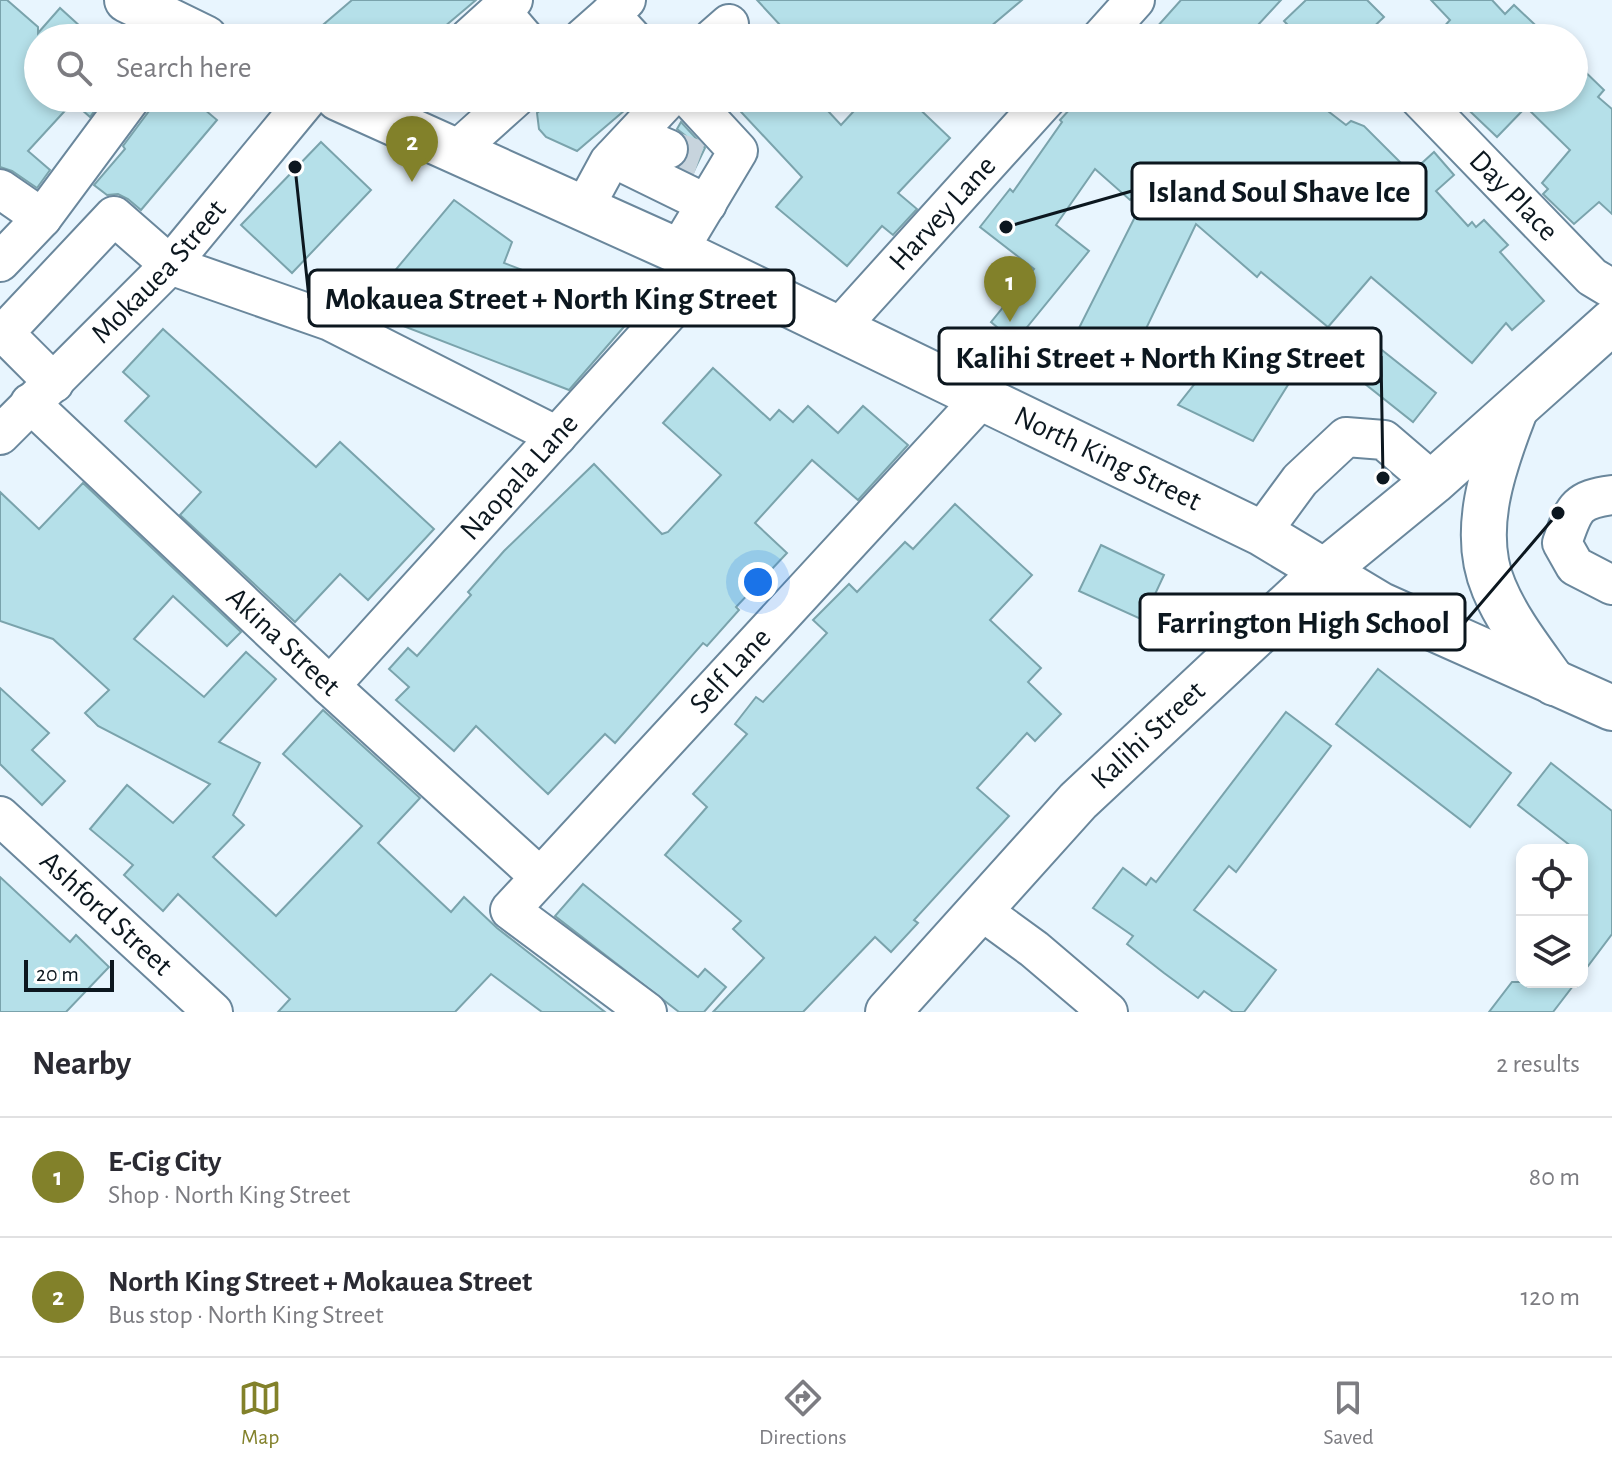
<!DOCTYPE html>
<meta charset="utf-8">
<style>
:root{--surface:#fff;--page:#f7f7f7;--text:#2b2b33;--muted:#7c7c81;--line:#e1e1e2;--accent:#82812a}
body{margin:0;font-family:"Alegreya Sans",sans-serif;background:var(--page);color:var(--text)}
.controls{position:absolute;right:24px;bottom:24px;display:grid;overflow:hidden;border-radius:16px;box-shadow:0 4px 12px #0003}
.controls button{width:72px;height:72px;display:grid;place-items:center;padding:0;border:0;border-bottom:2px solid var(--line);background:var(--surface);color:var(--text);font:40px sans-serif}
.scale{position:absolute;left:24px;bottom:20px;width:90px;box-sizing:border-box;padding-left:8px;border:4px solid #0c171f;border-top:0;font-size:22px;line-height:28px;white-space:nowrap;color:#0c171f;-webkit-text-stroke:6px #fff;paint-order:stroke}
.you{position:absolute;left:758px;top:582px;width:28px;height:28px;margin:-20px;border:6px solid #fff;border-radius:50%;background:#1a73e8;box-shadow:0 0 0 12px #1a73e833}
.badge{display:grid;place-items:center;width:52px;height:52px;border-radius:50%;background:var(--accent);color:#fff;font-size:26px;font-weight:700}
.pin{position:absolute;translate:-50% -66px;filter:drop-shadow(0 2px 4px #0008)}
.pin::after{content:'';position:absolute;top:42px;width:28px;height:24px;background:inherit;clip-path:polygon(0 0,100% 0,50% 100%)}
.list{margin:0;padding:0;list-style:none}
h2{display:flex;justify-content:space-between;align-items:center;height:104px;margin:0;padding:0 32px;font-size:34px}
h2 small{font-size:26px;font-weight:400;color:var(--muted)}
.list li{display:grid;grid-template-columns:52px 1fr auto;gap:24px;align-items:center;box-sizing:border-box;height:120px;padding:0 32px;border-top:2px solid var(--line)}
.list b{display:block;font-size:30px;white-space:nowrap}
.list p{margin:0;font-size:26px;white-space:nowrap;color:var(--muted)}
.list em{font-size:26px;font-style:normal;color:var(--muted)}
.icon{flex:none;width:44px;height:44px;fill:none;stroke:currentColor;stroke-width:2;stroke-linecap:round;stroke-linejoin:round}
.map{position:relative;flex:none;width:1612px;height:1012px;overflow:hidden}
.search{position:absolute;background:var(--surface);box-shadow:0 4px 12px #0003;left:24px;right:24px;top:24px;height:88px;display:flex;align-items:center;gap:20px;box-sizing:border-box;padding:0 28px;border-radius:44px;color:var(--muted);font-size:30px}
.sheet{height:344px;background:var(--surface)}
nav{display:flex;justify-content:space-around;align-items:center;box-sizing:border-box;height:112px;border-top:2px solid var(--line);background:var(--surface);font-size:22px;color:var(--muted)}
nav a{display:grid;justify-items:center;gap:4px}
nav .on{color:var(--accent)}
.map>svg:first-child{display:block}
.building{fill:#b5e0e9;stroke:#7aa3ac;stroke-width:2}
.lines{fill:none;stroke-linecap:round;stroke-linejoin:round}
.minor-tunnel{stroke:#c7d4dd;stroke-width:38;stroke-dasharray:38 19;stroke-linecap:butt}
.minor-casing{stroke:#6a879c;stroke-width:42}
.major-casing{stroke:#6a879c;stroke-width:48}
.minor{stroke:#fff;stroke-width:38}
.major{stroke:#fff;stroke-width:44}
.labels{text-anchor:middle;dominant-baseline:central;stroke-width:8;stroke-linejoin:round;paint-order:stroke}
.street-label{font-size:30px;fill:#0c171f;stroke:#fff}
.leader{fill:none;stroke:#0c171f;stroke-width:3}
.callout-dot{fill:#0c171f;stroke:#fff;stroke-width:3}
.callout{fill:#fff;stroke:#0c171f;stroke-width:3}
.callout-label{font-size:32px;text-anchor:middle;font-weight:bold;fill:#0c171f}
</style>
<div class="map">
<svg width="1612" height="1012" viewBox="0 0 1612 1012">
<rect width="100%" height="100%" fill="#e8f5fe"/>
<!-- building -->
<g class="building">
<polygon points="0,0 7,0 38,27 38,33 60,8 93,38 38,38 38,98 104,98 90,117 73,102 28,151 50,170 37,188 12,171 0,167"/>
<polygon points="352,0 476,0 431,38 358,38 324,24"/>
<polygon points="757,0 1022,0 977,38 792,38"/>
<polygon points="1181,0 1281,0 1246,38 1147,38"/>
<polygon points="1306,0 1367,0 1384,17 1362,38 1300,38 1284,21"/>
<polygon points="1431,0 1492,0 1505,14 1514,5 1549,38 1434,38 1450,20"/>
<polygon points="1574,61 1604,90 1598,97 1612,109 1612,214 1599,202 1574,224 1543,194 1548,189 1542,183 1570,150 1526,107 1497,137 1456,98 1574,98"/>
<polygon points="153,98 191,98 217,120 141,210 128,199 118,194 107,195 94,185 125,149 123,146 149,111"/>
<polygon points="555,98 639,98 577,151 546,137 539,129 537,113"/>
<polygon points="728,98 816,98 841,125 866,98 908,98 950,138 898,193 917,209 893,235 882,226 847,266 776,207 802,177"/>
<polygon points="1080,98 1311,98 1346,125 1351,121 1364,126 1411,173 1434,152 1454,175 1436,191 1468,226 1472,222 1476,227 1484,220 1508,245 1500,252 1544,301 1512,330 1506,323 1472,363 1371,277 1328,327 1261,272 1257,277 1196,224 1133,356 1078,330 1139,209 1136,206 1139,201 1133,197 1130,200 1095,169 1056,225 1089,251 1015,342 991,322 1034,269 980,227 1010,189 1013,192 1062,122 1060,120"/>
<polygon points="681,122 705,148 693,173 681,167 688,158 690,147 686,136 677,129"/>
<polygon points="321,142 371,190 292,273 241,225"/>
<polygon points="454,200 512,242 504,263 606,302 629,321 569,390 362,310"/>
<polygon points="163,329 316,467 340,442 434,529 368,600 340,574 295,622 180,515 201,492 125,421 149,396 123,372"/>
<polygon points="1238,329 1272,350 1272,358 1296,372 1253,441 1178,405"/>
<polygon points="1368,339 1436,393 1413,422 1345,368"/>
<polygon points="713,368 770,420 779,410 793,422 808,406 838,433 863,406 908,445 858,500 812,460 755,523 787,553 736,607 739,610 707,646 703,643 615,743 605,734 548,794 476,726 454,751 396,700 409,687 389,669 408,648 417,656 471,595 468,592 504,551 594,464 662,534 668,532 721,475 663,423"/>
<polygon points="83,483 241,632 227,646 173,596 134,639 204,697 246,652 276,679 219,742 260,763 233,815 244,825 213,857 276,916 362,826 283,754 323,710 420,798 378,843 451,912 464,897 497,928 605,1012 542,1012 491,974 455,1012 278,1012 290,999 178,894 163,911 124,875 133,865 90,829 127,785 173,823 210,784 98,726 85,713 109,690 53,639 0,621 0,492 39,529"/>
<polygon points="955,504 1032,575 990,620 1041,668 1028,682 1061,714 1035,741 1027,733 977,788 1009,816 914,920 918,923 891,952 875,937 803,1012 713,1012 764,958 733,929 741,921 665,855 707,807 693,794 747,734 735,724 756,697 763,702 827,633 813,620 849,584 857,592 905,542 913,549"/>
<polygon points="1101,545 1164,575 1143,620 1079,591"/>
<polygon points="1378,669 1511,773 1470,827 1336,724"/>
<polygon points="0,688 49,733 32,750 65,781 42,805 0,764"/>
<polygon points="1286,712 1331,746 1236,872 1229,866 1194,910 1276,970 1244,1012 1233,1012 1204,991 1198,998 1164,973 1127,944 1133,936 1093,908 1123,868 1146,885 1151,878 1156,882"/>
<polygon points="1551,763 1612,811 1612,934 1582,974 1582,850 1576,850 1518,805"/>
<polygon points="0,877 70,942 76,935 109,967 66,1012 0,1012"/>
<polygon points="583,884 698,977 705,969 726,987 704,1012 679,1012 555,916"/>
<polygon points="1512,982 1576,982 1553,1012 1489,1012"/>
</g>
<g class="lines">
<!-- minor-tunnel -->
<polyline class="minor-tunnel" points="668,149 699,160"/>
<!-- minor casing -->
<g class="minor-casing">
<g id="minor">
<polyline points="513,0 500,10 524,38"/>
<polyline points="610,14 632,38"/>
<polyline points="469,38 500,10"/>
<polyline points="583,38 626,0"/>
<polyline points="713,38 729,24"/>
<polyline points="1101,38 1135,0"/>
<path id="s1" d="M1419 98 1592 277 1612 289"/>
<polyline points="635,135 668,149"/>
<polyline points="456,151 515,98"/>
<polyline points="613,158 707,204"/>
<polyline points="0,189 42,218"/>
<polyline points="584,208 609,162 669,98"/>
<polyline points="678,251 738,151 689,98"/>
<polyline points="0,262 42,218 131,98"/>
<path id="s2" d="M838 329 1047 98"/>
<polyline points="54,383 4,333 114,216 170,265 330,321 557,436"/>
<path id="s3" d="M30 403 330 686 539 876"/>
<path id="s4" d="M0 435 170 265 308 98"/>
<path d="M1612 495C1574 500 1574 510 1562 543L1575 566 1612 585"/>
<polyline points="1261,533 1300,480 1346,437 1384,440 1433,482"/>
<path id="s5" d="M330 686 709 268"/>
<path id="s6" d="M0 816 213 1012"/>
<polyline points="979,909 1034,949 1108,1012"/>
<path id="s7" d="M647 1012 510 910 982 398"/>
</g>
</g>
<!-- major casing -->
<g class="major-casing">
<g id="major">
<polyline points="127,0 205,38"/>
<path id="s8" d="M338 98 678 251 1261 533 1381 605 1612 708"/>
<path d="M1514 413C1493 467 1470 532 1494 588 1508 622 1533 653 1554 683"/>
<path id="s9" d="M888 1012 1078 801 1322 573 1433 482 1612 322"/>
</g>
</g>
<!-- minor -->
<use href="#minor" class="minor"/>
<!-- major -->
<use href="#major" class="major"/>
</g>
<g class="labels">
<!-- street labels -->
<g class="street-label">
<text stroke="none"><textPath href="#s1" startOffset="136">Day Place</textPath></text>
<text stroke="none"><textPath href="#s2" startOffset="156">Harvey Lane</textPath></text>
<text stroke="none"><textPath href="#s4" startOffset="228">Mokauea Street</textPath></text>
<text stroke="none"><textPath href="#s8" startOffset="850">North King Street</textPath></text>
<text stroke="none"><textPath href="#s5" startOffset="282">Naopala Lane</textPath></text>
<text stroke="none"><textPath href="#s3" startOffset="348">Akina Street</textPath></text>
<text stroke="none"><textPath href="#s7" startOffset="496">Self Lane</textPath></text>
<text stroke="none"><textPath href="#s9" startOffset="380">Kalihi Street</textPath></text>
<text stroke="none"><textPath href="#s6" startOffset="144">Ashford Street</textPath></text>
</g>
</g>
<!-- callouts -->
<path class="leader" d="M1006 227L1132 191M295 167L309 298M1383 478L1381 356M1558 513L1465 622"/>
<g class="callout-dot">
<circle cx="1006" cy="227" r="8"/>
<circle cx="295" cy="167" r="8"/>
<circle cx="1383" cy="478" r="8"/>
<circle cx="1558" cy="513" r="8"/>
</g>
<g class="callout">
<rect x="1132" y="163" width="294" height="56" rx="8"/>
<rect x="309" y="270" width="485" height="56" rx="8"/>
<rect x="939" y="328" width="442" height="56" rx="8"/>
<rect x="1140" y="594" width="325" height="56" rx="8"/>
</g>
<g class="callout-label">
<text x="1279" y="202">Island Soul Shave Ice</text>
<text x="551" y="309">Mokauea Street + North King Street</text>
<text x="1160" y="368">Kalihi Street + North King Street</text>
<text x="1303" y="633">Farrington High School</text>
</g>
</svg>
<div class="controls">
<button><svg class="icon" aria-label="locate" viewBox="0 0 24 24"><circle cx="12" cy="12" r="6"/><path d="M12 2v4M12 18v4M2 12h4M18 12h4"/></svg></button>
<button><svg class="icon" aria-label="layers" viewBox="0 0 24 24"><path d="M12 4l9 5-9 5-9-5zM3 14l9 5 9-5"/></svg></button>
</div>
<div class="scale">20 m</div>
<div class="you"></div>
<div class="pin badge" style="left:1010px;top:322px">1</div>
<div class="pin badge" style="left:412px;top:182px">2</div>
<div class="search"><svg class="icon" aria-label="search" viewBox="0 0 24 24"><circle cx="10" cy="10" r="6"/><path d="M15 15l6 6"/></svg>Search here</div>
</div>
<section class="sheet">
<h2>Nearby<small>2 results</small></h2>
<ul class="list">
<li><span class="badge">1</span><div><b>E-Cig City</b><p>Shop · North King Street</p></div><em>80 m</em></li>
<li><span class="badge">2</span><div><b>North King Street + Mokauea Street</b><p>Bus stop · North King Street</p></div><em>120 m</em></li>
</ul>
</section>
<nav>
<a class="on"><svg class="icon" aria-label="map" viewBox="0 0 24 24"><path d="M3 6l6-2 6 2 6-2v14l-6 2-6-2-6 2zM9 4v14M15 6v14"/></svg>Map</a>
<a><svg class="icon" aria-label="directions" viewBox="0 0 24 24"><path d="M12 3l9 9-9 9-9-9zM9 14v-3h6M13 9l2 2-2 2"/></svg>Directions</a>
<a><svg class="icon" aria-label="saved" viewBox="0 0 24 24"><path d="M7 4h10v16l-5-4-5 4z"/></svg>Saved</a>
</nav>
